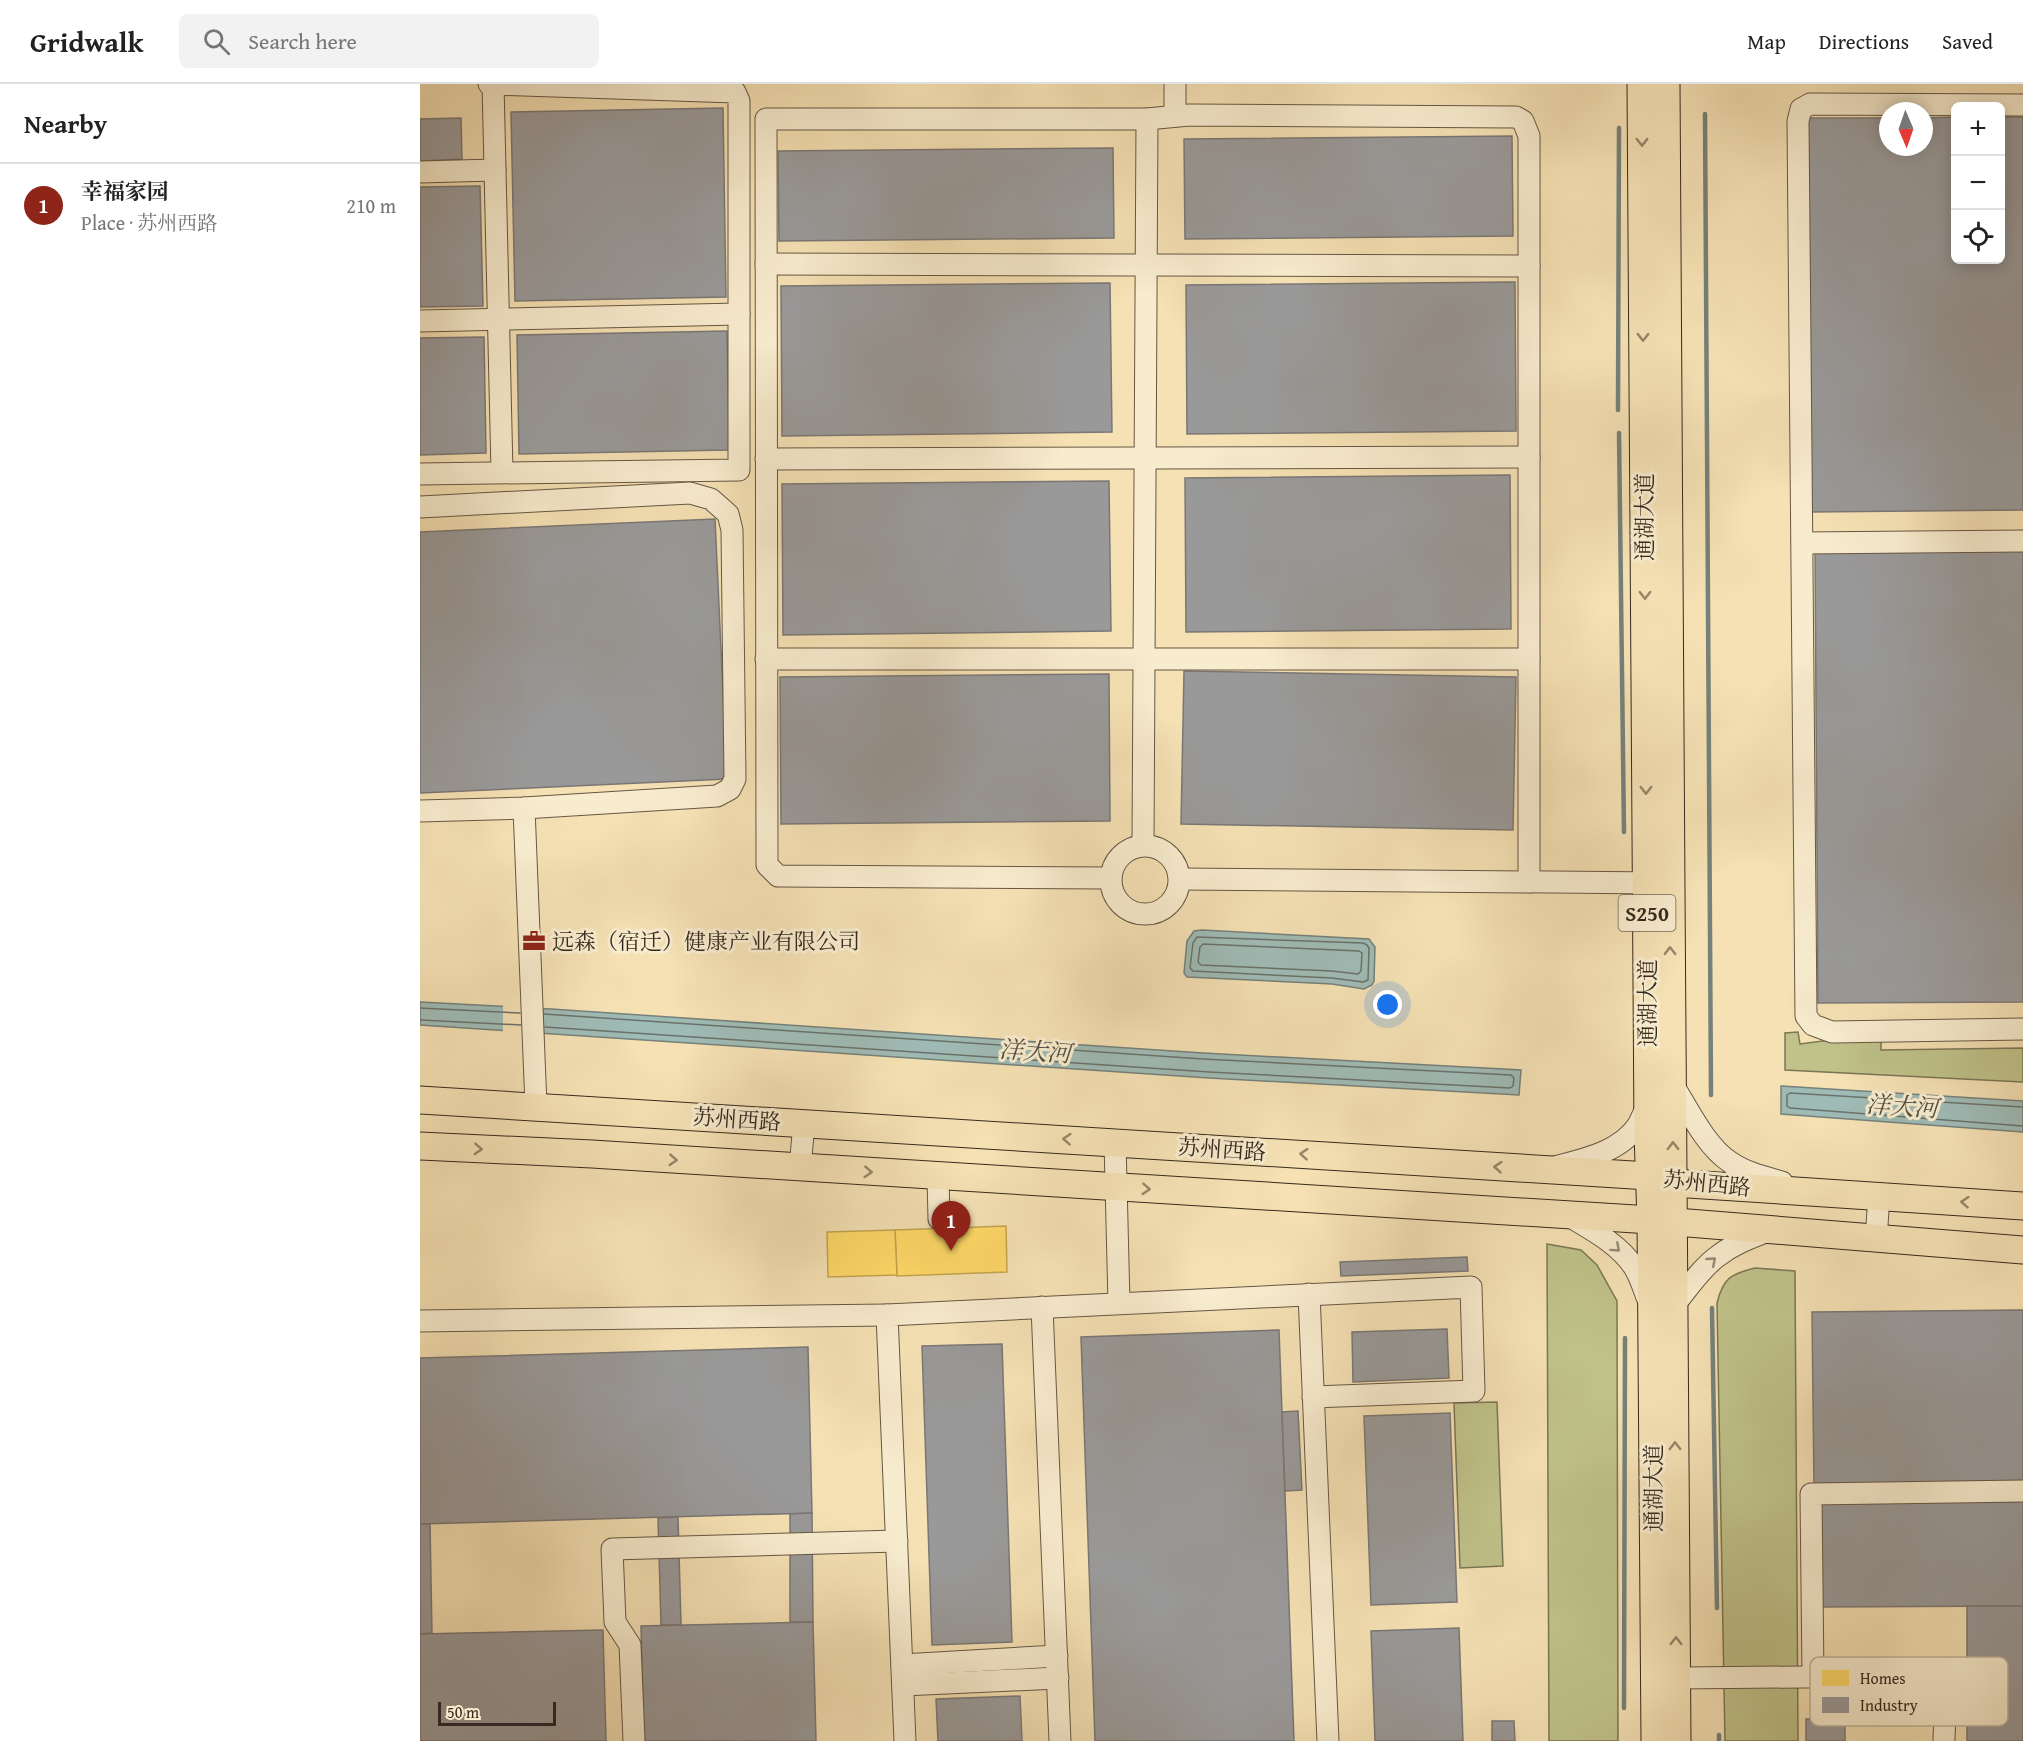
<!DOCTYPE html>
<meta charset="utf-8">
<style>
:root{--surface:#fff;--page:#f2f2f2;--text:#222;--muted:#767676;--line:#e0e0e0;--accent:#8f2418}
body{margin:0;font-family:"Gentium Book Plus","Noto Serif SC",serif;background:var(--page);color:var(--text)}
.controls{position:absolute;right:18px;top:18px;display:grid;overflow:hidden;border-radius:9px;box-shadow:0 3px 15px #0003}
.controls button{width:54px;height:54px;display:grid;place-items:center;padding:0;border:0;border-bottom:2px solid var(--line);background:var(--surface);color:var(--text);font:30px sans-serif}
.compass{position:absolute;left:1459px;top:18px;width:54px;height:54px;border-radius:50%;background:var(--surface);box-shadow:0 3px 15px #0003;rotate:178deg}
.scale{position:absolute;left:18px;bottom:15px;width:118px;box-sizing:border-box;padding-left:6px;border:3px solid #36291f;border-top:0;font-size:16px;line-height:21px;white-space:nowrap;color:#36291f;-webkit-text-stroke:4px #f8ecce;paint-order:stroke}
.you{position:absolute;left:968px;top:921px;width:21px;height:21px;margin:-15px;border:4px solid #fff;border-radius:50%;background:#1a73e8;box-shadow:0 0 0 9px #1a73e833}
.badge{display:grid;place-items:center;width:39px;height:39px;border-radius:50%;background:var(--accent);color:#fff;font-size:20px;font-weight:700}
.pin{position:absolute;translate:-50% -50px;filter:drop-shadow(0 2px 3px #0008)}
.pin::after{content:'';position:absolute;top:32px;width:21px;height:18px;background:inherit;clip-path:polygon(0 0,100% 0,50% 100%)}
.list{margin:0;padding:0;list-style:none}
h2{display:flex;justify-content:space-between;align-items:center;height:78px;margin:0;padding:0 24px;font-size:26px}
h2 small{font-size:20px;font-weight:400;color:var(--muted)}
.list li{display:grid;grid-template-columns:39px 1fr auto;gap:18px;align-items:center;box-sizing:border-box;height:84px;padding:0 24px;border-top:2px solid var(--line)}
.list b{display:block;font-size:22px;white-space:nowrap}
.list p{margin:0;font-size:20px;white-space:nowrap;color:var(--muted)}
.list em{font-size:20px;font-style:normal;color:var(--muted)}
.icon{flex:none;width:33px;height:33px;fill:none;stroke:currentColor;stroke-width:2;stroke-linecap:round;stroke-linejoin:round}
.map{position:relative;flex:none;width:1603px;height:1657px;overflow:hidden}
header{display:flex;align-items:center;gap:36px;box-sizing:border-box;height:84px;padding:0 30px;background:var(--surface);border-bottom:2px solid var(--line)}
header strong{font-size:28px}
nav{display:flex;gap:33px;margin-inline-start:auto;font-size:21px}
.search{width:420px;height:54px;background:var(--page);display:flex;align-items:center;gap:15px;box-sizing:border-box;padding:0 21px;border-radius:9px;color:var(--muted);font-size:22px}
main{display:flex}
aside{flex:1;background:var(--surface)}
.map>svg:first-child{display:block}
.green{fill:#c0c28a;stroke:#7b7654;stroke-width:1.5}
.water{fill:#9fbbb6;stroke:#75817a;stroke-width:1.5}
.pier{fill:#f5e1b4}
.homes{fill:#ffd966;stroke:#c3a451;stroke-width:1.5}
.industry{fill:#999;stroke:#7b7774;stroke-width:1.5}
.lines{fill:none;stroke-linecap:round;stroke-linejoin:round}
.shore{stroke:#6a726a;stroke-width:1.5}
.stream{stroke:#75817a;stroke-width:4.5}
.minor-casing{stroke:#665744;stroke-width:23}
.major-casing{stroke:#36291f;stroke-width:29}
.minor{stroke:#f8ecce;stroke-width:21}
.major{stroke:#f5e1b4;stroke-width:27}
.oneway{stroke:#96856a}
.oneway2{stroke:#978a76}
.labels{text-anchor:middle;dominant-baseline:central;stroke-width:6;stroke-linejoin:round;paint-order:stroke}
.shield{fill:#f8ecce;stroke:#706454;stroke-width:1.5}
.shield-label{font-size:21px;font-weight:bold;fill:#36291f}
.street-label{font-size:22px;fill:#36291f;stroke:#f8ecce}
.poi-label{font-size:22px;fill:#36291f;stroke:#f8ecce;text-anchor:start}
.water-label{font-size:24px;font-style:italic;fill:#504e45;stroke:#f8ecce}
.key{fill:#f8ecce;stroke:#beb29a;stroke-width:1.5}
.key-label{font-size:16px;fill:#36291f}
</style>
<header>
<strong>Gridwalk</strong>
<div class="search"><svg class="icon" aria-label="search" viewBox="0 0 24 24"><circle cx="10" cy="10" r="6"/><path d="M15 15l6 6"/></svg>Search here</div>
<nav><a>Map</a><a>Directions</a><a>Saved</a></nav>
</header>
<main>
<aside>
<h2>Nearby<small></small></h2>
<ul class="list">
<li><span class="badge">1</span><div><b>幸福家园</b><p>Place · 苏州西路</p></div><em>210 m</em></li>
</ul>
</aside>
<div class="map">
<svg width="1603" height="1657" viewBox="0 0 1603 1657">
<rect width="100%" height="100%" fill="#f5e1b4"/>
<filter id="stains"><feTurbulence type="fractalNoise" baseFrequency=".00333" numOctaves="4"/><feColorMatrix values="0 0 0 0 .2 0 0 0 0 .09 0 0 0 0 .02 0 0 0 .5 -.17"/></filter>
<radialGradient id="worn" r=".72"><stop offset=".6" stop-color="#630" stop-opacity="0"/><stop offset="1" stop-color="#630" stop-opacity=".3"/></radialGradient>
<!-- green -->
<g class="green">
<polygon points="1378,948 1380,960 1418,955 1461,952 1461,966 1603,964 1603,998 1365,986 1365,949"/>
<polygon points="1127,1160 1161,1166 1177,1181 1197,1217 1198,1657 1129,1657"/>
<path d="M1335 1184 1375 1187 1378 1657H1305L1297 1219C1303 1194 1311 1190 1335 1184Z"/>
<polygon points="1077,1318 1083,1482 1040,1484 1034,1319"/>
</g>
<!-- water -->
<g class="water">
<polygon points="782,846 949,855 955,863 954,897 952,901 944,905 912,900 767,893 764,889 767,857 774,847"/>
<polygon points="0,918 131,925 783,969 1101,986 1099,1011 789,994 0,941"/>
<polygon points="1361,1002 1603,1017 1603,1048 1361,1030"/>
</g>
<!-- pier -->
<polygon class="pier" points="83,919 122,921 124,951 82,949 83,946"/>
<!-- homes -->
<g class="homes">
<polygon points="586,1142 587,1188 477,1192 475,1146"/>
<polygon points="475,1146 477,1191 408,1193 407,1148"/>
</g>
<!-- industry -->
<g class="industry">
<polygon points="303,24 306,213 95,217 91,28"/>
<polygon points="1536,33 1536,176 1580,176 1580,33 1603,33 1603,426 1390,428 1388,34 1468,34 1468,63 1504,63 1504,34"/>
<polygon points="41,34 42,75 0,77 0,35"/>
<polygon points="1092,52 1093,152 765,155 764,55"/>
<polygon points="693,64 694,154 359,157 358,67"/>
<polygon points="60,102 63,222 0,223 0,103"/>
<polygon points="1095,198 1096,347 767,350 766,201"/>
<polygon points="690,199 692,348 362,352 361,202"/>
<polygon points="307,247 309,366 99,370 97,251"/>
<polygon points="64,253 66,369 0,371 0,254"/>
<polygon points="1090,391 1091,545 766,548 765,394"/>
<polygon points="689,397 691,547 363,551 362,400"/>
<polygon points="295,435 307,695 0,709 0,448"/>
<polygon points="1603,463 1603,918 1398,919 1395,465"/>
<polygon points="764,587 1096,593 1093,746 761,740"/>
<polygon points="689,590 690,737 361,740 360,593"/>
<polygon points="1047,1173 1048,1187 921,1192 920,1178"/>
<polygon points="1603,1226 1603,1401 1394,1404 1392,1228"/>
<polygon points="1027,1245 1029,1294 933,1298 932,1248"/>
<polygon points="859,1246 874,1657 675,1657 661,1253"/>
<polygon points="582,1260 592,1558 512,1561 502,1262"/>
<polygon points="388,1263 392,1429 0,1440 0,1274"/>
<polygon points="878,1327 882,1406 865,1407 862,1328"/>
<polygon points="1030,1329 1037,1518 951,1521 944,1332"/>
<polygon points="1603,1417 1603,1522 1398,1523 1397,1418"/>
<polygon points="392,1429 393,1538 370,1538 370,1430"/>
<polygon points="258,1433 261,1541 241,1541 238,1434"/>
<polygon points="0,1440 10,1440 12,1549 0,1550"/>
<rect x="1547" y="1522" width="56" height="135"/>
<polygon points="393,1538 396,1657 224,1657 221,1542"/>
<polygon points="1039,1544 1043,1657 955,1657 951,1547"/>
<polygon points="183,1546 186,1657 0,1657 0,1550"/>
<polygon points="600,1612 602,1657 518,1657 516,1615"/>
<polygon points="1425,1634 1425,1657 1386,1657 1386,1635"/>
<polygon points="1072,1637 1094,1637 1095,1657 1072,1657"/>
</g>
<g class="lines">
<!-- shore -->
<g class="shore">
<polygon points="777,853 943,859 947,861 949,864 948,896 943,898 912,894 773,887 770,884 773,859"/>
<polygon points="783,860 939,867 942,869 941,887 938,890 912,887 781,881 778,878 780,863"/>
<polyline points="0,924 100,929"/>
<polyline points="124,930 783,975 1091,991 1094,994 1093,1002 1090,1004 789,988 125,943"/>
<polyline points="0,936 101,941"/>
<polyline points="1603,1023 1370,1009 1367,1011 1367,1022 1370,1024 1603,1042"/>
</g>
<!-- stream -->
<g class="stream">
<polyline points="1285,30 1291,1011"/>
<polyline points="1198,326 1199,44"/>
<polyline points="1199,349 1204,748"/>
<polyline points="1292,1224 1297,1524"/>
<polyline points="1204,1624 1205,1254"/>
<polyline points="1299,1651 1299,1657"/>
</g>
<!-- minor casing -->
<g class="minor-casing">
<g id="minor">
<polyline points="73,0 82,388"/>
<polyline points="1603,21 1390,20 1381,25 1378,37 1386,932 1393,941 1412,948 1603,945"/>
<polyline points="755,32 755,0"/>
<polyline points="0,88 75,86"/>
<polyline points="346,180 1109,182"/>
<polyline points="0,237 319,230"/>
<polyline points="346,375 1109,373"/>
<polyline points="0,390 319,386 319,17 315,8 69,0"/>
<polyline points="0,423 270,409 291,415 308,430 312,446 315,695 310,705 297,712 104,724 0,727"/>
<polyline points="1382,459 1603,457"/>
<polyline points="346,575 1109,575"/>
<polyline points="104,724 116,1022"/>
<polyline points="723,761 727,35"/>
<circle cx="725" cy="796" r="34"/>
<polyline points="691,794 358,792 347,781 346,35 727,35 769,31 1096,33 1103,37 1109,52 1109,798"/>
<polyline points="760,795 1240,799"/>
<path d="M1252 999C1267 1023 1286 1063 1310 1078 1326 1089 1344 1093 1362 1098"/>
<polyline points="695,1058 699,1219"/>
<path d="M1138 1082C1166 1075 1201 1067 1218 1041 1222 1034 1225 1026 1228 1019"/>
<polyline points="380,1084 384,1039"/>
<polyline points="518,1093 519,1135"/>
<path d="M1149 1132C1172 1146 1199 1160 1214 1183 1221 1194 1224 1207 1229 1218"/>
<polyline points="1456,1155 1459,1112"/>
<polyline points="889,1210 908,1657"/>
<path d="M1254 1221C1268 1205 1280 1185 1298 1172 1313 1160 1331 1154 1348 1147"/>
<polyline points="622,1223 640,1657"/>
<polyline points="0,1237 467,1231"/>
<polyline points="482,1581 637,1572"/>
<polyline points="1393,1593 1391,1410 1603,1407"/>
<path d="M1257 1594 1489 1592C1495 1593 1503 1593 1508 1595 1530 1606 1524 1638 1524 1657"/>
<polyline points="483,1601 638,1594"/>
<polyline points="214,1657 210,1561 195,1538 192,1465 477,1457"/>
<polyline points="485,1657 467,1231 1051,1203 1054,1307 893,1313"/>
</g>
</g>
<!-- major casing -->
<g class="major-casing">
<g id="major">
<polyline points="1221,0 1228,1050 1231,1136 1235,1657"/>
<path d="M1246 0C1248 552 1254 1105 1257 1657"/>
<polyline points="0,1016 1229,1092 1253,1099 1603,1122"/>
<polyline points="0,1062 172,1070 1231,1136 1603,1166"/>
</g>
</g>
<!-- minor -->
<use href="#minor" class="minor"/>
<!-- major -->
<use href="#major" class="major"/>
</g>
<!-- one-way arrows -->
<defs><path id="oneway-chevron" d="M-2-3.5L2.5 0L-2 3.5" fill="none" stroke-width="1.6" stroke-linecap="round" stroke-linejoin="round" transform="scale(1.5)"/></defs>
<g class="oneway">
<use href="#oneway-chevron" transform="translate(1222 58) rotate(90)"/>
<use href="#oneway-chevron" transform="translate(1223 253) rotate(90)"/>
<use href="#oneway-chevron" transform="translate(1225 511) rotate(90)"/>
<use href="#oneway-chevron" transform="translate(1226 706) rotate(90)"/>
<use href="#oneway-chevron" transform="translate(1250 867) rotate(-91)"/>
<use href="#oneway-chevron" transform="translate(647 1055) rotate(-176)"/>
<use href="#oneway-chevron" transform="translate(1253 1062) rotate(-91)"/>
<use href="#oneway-chevron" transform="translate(58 1065) rotate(3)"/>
<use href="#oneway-chevron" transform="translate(884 1070) rotate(-176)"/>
<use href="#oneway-chevron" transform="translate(253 1076) rotate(4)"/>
<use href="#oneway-chevron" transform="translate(1078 1083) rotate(-176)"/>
<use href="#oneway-chevron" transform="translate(448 1088) rotate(4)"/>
<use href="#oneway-chevron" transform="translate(726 1105) rotate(4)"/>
<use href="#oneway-chevron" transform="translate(1545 1118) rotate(-176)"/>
<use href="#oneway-chevron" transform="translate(1255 1362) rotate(-90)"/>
<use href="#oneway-chevron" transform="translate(1256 1557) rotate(-90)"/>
</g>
<g class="oneway2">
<use href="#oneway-chevron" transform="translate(1196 1164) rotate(42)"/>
<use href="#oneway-chevron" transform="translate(1292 1177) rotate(-41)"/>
</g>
<!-- icons -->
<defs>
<g id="office-bare" transform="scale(1.8)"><path d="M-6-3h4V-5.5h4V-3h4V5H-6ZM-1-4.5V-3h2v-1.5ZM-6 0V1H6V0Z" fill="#8f2418" stroke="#f8ecce" stroke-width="2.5" paint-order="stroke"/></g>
</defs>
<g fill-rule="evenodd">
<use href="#office-bare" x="114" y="857"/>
</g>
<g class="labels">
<!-- shield labels -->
<rect class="shield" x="1198.5" y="811" width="57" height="36" rx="4.5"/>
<g class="shield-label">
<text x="1227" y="829">S250</text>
</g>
<!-- street labels -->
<g class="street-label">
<text transform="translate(1224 433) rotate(-90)">通湖大道</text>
<text transform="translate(1227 919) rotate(-90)">通湖大道</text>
<text transform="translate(317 1035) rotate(4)">苏州西路</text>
<text transform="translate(802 1065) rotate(4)">苏州西路</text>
<text transform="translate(1287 1099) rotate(6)">苏州西路</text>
<text transform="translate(1233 1404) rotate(-90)">通湖大道</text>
</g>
<!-- poi labels -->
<g class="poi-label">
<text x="132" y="857">远森（宿迁）健康产业有限公司</text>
</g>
<!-- water labels -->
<g class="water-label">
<text transform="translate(615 967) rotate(4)">洋大河</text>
<text transform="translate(1482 1022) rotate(4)">洋大河</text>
</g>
</g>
<!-- legend -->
<rect x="1390" y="1573" width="198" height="69" rx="9" class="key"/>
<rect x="1402" y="1586" width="27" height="16" fill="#ffd966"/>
<rect x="1402" y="1613" width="27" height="16" fill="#999"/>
<g class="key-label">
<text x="1440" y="1600">Homes</text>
<text x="1440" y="1627">Industry</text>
</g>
<rect width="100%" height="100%" filter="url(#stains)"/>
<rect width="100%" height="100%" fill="url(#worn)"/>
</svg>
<div class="controls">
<button>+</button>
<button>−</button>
<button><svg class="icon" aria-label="locate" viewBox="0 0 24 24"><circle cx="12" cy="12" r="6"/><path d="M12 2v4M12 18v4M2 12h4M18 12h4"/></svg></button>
</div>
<svg class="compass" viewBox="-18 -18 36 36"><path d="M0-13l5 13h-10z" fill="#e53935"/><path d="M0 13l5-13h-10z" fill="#767676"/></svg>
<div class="scale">50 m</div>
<div class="you"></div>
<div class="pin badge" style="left:531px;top:1167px">1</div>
</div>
</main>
